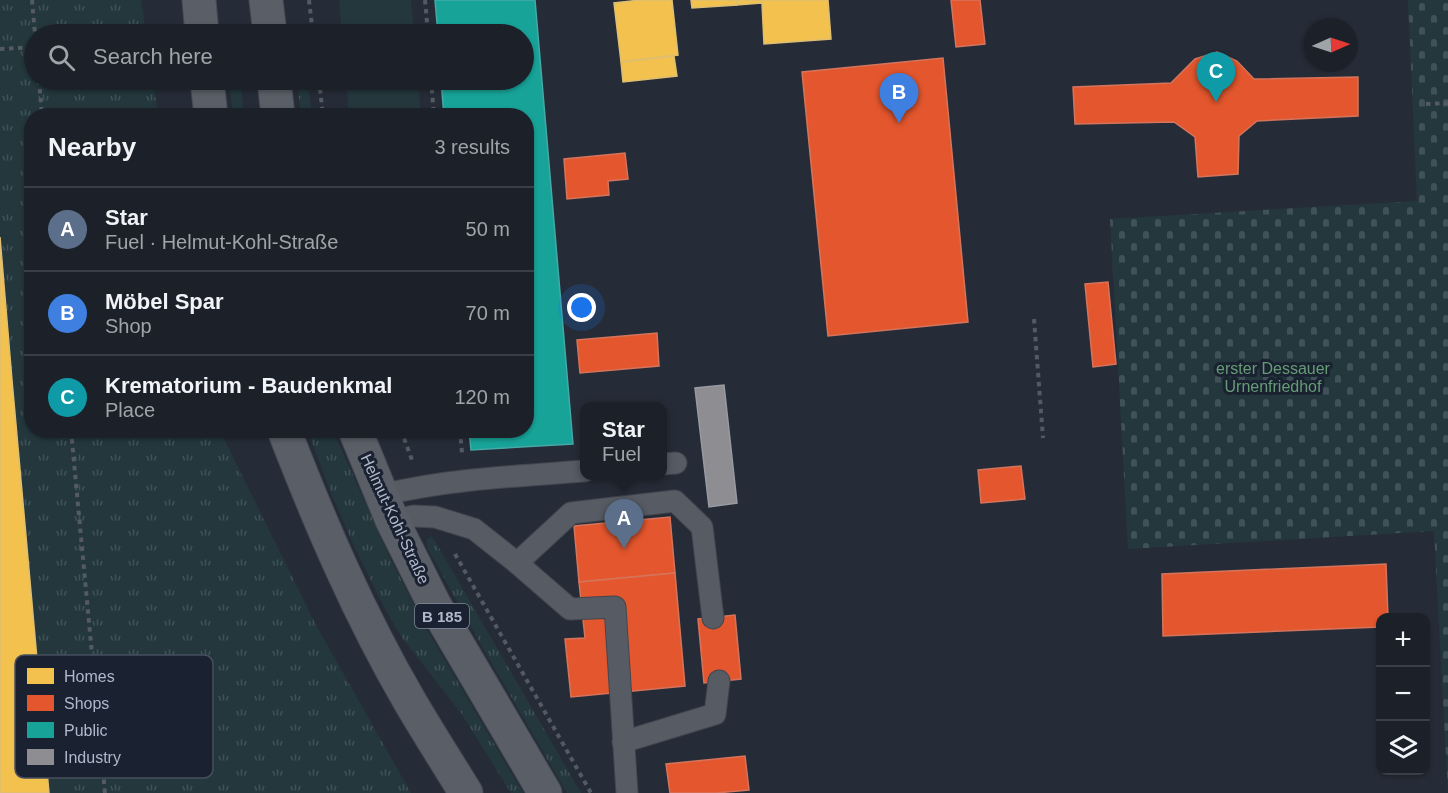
<!DOCTYPE html>
<meta charset="utf-8">
<style>
:root{--surface:#1c2129;--page:#252931;--text:#f1f3f6;--muted:#a0a3a8;--line:#3a3e46;--accent:#bca0f2}
body{margin:0;font-family:Arial,sans-serif;background:var(--page);color:var(--text)}
.controls{position:absolute;right:18px;bottom:18px;display:grid;overflow:hidden;border-radius:12px;box-shadow:0 2px 4px #0004}
.controls button{width:54px;height:54px;display:grid;place-items:center;padding:0;border:0;border-bottom:2px solid var(--line);background:var(--surface);color:var(--text);font:30px sans-serif}
.compass{position:absolute;left:1304px;top:18px;width:54px;height:54px;border-radius:50%;background:var(--surface);box-shadow:0 2px 4px #0004;rotate:87deg}
.you{position:absolute;left:582px;top:308px;width:21px;height:21px;margin:-15px;border:4px solid #fff;border-radius:50%;background:#1a73e8;box-shadow:0 0 0 9px #1a73e833}
.badge{display:grid;place-items:center;width:39px;height:39px;border-radius:50%;background:var(--accent);color:#fff;font-size:20px;font-weight:700}
.pin{position:absolute;translate:-50% -50px;filter:drop-shadow(0 2px 3px #0008)}
.pin::after{content:'';position:absolute;top:32px;width:21px;height:18px;background:inherit;clip-path:polygon(0 0,100% 0,50% 100%)}
.popup{position:absolute;left:580px;top:402px;width:87px;height:78px;box-sizing:border-box;display:grid;place-content:center;border-radius:12px;background:var(--surface);filter:drop-shadow(0 2px 4px #0005);font-size:20px;white-space:nowrap;color:var(--muted)}
.popup b{font-size:22px;color:var(--text)}
.popup::after{content:'';position:absolute;left:50%;top:100%;margin-left:-12px;border:12px solid transparent;border-top-color:var(--surface)}
.list{margin:0;padding:0;list-style:none}
h2{display:flex;justify-content:space-between;align-items:center;height:78px;margin:0;padding:0 24px;font-size:26px}
h2 small{font-size:20px;font-weight:400;color:var(--muted)}
.list li{display:grid;grid-template-columns:39px 1fr auto;gap:18px;align-items:center;box-sizing:border-box;height:84px;padding:0 24px;border-top:2px solid var(--line)}
.list b{display:block;font-size:22px;white-space:nowrap}
.list p{margin:0;font-size:20px;white-space:nowrap;color:var(--muted)}
.list em{font-size:20px;font-style:normal;color:var(--muted)}
.icon{flex:none;width:33px;height:33px;fill:none;stroke:currentColor;stroke-width:2;stroke-linecap:round;stroke-linejoin:round}
.map{position:relative;flex:none;width:1448px;height:793px;overflow:hidden}
.search{position:absolute;background:var(--surface);box-shadow:0 2px 4px #0004;left:24px;top:24px;width:510px;height:66px;display:flex;align-items:center;gap:15px;box-sizing:border-box;padding:0 21px;border-radius:33px;color:var(--muted);font-size:22px}
.panel{position:absolute;background:var(--surface);box-shadow:0 2px 4px #0004;left:24px;top:108px;width:510px;height:330px;border-radius:24px}
.map>svg:first-child{display:block}
.grass{fill:url(#grass-tufts)}
.cemetery{fill:url(#cemetery-stones)}
.green{fill:#23373d}
.homes{fill:#f2c14e;stroke:#debe73;stroke-width:1.5}
.shops{fill:#e4572e;stroke:#d4745c;stroke-width:1.5}
.public{fill:#17a398;stroke:#45a9a7;stroke-width:1.5}
.industry{fill:#8d8d92;stroke:#989aa2;stroke-width:1.5}
.lines{fill:none;stroke-linecap:round;stroke-linejoin:round}
.service-casing{stroke:#42464e;stroke-width:23}
.primary-casing{stroke:#444953;stroke-width:35}
.path{stroke:#545a62;stroke-width:4;stroke-dasharray:4.5 4.5;stroke-linecap:butt}
.service{stroke:#575b64;stroke-width:21}
.primary{stroke:#595e67;stroke-width:33}
.labels{text-anchor:middle;dominant-baseline:central;stroke-width:6;stroke-linejoin:round;paint-order:stroke}
.shield{fill:#1a2232;stroke:#838b9c;stroke-width:1.5}
.shield-label{font-size:15px;font-weight:bold;fill:#b0b8c9}
.park-label{font-size:16px;fill:#659c75;stroke:#1a2232}
.street-label{font-size:16px;fill:#b0b8c9;stroke:#1a2232}
.key{fill:#1a2232;stroke:#474f5f;stroke-width:1.5}
.key-label{font-size:16px;fill:#b0b8c9}
</style>
<div class="map">
<svg width="1448" height="793" viewBox="0 0 1448 793">
<defs>
<pattern id="grass-tufts" width="24" height="20" patternUnits="userSpaceOnUse" patternTransform="scale(1.5)"><rect width="24" height="20" fill="#23373d"/><path d="M3 7l-1-3M5 7V3M7 7l1-3M15 17l-1-3M17 17v-4M19 17l1-3" fill="none" stroke="#405258"/></pattern>
<pattern id="cemetery-stones" width="16" height="16" patternUnits="userSpaceOnUse" patternTransform="scale(1.5)"><rect width="16" height="16" fill="#23373d"/><path d="M2 7V4a2 2 0 0 1 4 0v3zM10 15v-3a2 2 0 0 1 4 0v3z" fill="#405258"/></pattern>
</defs>
<rect width="100%" height="100%" fill="#262c37"/>
<!-- grass -->
<g class="grass">
<polygon points="0,0 141,0 146,34 34,34 34,80 153,80 158,115 32,116 32,430 220,431 317,627 411,793 0,793 0,51 17,49 0,49"/>
<polygon points="229,80 240,80 244,115 233,115"/>
<polygon points="297,80 307,80 312,115 301,115"/>
<polygon points="308,431 333,431 392,562 426,628 523,793 511,793 461,713 403,639 386,611 355,548 331,493"/>
<polygon points="432,536 581,793 567,793 484,650 427,547 427,539"/>
</g>
<!-- cemetery -->
<polygon class="cemetery" points="1408,0 1448,0 1448,793 1434,531 1128,549 1110,219 1417,201"/>
<!-- green -->
<g class="green">
<polygon points="339,0 411,0 414,34 342,34"/>
<polygon points="346,80 418,80 421,115 349,115"/>
</g>
<!-- homes -->
<g class="homes">
<polygon points="640,0 672,0 678,55 621,62 614,3"/>
<polygon points="691,0 737,0 737,5 692,8"/>
<polygon points="737,0 828,0 831,39 764,44 762,3 737,5"/>
<polygon points="674,56 677,76 623,82 621,62"/>
<polygon points="0,237 12,380 49,793 0,793"/>
</g>
<!-- shops -->
<g class="shops">
<polygon points="951,0 980,0 985,44 956,47"/>
<polygon points="1217,52 1237,61 1254,79 1358,77 1358,116 1257,121 1239,136 1238,174 1198,177 1195,137 1174,122 1075,124 1073,87 1171,83 1195,59"/>
<polygon points="943,58 968,322 828,336 802,72"/>
<polygon points="625,153 628,179 608,181 609,195 567,199 564,159"/>
<polygon points="1108,282 1116,364 1093,367 1085,284"/>
<polygon points="657,333 659,366 580,373 577,340"/>
<polygon points="1021,466 1025,499 981,503 978,470"/>
<polygon points="670,517 675,573 579,582 574,526"/>
<polygon points="1386,564 1388,618 1380,618 1380,627 1163,636 1162,574"/>
<polygon points="675,573 685,686 571,697 565,639 585,638 579,582"/>
<polygon points="735,615 741,679 704,683 698,619"/>
<polygon points="745,756 749,790 716,793 670,793 666,764"/>
</g>
<!-- public -->
<polygon class="public" points="435,0 535,0 573,444 471,450 469,430 526,430 526,116 444,116 441,80 524,80 524,34 438,34"/>
<!-- industry -->
<polygon class="industry" points="724,385 737,503 709,507 695,388"/>
<g class="lines">
<!-- service casing -->
<g class="service-casing">
<g id="service">
<polyline points="663,464 676,463"/>
<path d="M382 495C449 479 517 476 585 471"/>
<polyline points="392,520 414,516 435,517 474,529 517,563 570,609 615,607 627,793"/>
<polyline points="517,563 571,513 675,501 702,527 713,618"/>
<polyline points="623,742 715,714 719,681"/>
</g>
</g>
<!-- primary casing -->
<g class="primary-casing">
<g id="primary">
<polyline points="199,0 202,34"/>
<polyline points="266,0 270,34"/>
<polyline points="207,80 211,116"/>
<polyline points="274,80 278,116"/>
<path d="M284 430C320 523 359 614 409 700 427 731 447 762 466 793"/>
<polyline points="355,430 392,520 434,604 545,793"/>
</g>
</g>
<!-- path -->
<g class="path">
<polyline points="32,0 35,34"/>
<polyline points="309,0 313,34"/>
<polyline points="425,0 428,34"/>
<polyline points="0,49 34,47"/>
<polyline points="39,80 42,116"/>
<polyline points="319,80 323,116"/>
<polyline points="431,80 434,116"/>
<polyline points="1426,104 1448,103"/>
<polyline points="1034,319 1043,438"/>
<polyline points="71,430 105,793"/>
<polyline points="401,430 412,460"/>
<polyline points="460,430 462,453"/>
<polyline points="455,554 591,793"/>
</g>
<!-- service -->
<use href="#service" class="service"/>
<!-- primary -->
<use href="#primary" class="primary"/>
</g>
<g class="labels">
<!-- shield labels -->
<rect class="shield" x="415" y="604" width="54" height="24" rx="4.5"/>
<g class="shield-label">
<text x="442" y="616">B 185</text>
</g>
<!-- park labels -->
<g class="park-label">
<text x="1273" y="368">erster Dessauer<tspan x="1273" dy="18">Urnenfriedhof</tspan></text>
</g>
<!-- street labels -->
<g class="street-label">
<text transform="translate(395 519) rotate(65)">Helmut-Kohl-Straße</text>
</g>
</g>
<!-- legend -->
<rect x="15" y="655" width="198" height="123" rx="9" class="key"/>
<rect x="27" y="668" width="27" height="16" fill="#f2c14e"/>
<rect x="27" y="695" width="27" height="16" fill="#e4572e"/>
<rect x="27" y="722" width="27" height="16" fill="#17a398"/>
<rect x="27" y="749" width="27" height="16" fill="#8d8d92"/>
<g class="key-label">
<text x="64" y="682">Homes</text>
<text x="64" y="709">Shops</text>
<text x="64" y="736">Public</text>
<text x="64" y="763">Industry</text>
</g>
</svg>
<div class="controls">
<button>+</button>
<button>−</button>
<button><svg class="icon" aria-label="layers" viewBox="0 0 24 24"><path d="M12 4l9 5-9 5-9-5zM3 14l9 5 9-5"/></svg></button>
</div>
<svg class="compass" viewBox="-18 -18 36 36"><path d="M0-13l5 13h-10z" fill="#e53935"/><path d="M0 13l5-13h-10z" fill="#a0a3a8"/></svg>
<div class="you"></div>
<div class="pin badge" style="left:624px;top:549px;background:#5c6f8a">A</div>
<div class="popup"><b>Star</b>Fuel</div>
<div class="pin badge" style="left:899px;top:123px;background:#3f7fe0">B</div>
<div class="pin badge" style="left:1216px;top:102px;background:#0f9aa8">C</div>
<div class="search"><svg class="icon" aria-label="search" viewBox="0 0 24 24"><circle cx="10" cy="10" r="6"/><path d="M15 15l6 6"/></svg>Search here</div>
<section class="panel">
<h2>Nearby<small>3 results</small></h2>
<ul class="list">
<li><span class="badge" style="background:#5c6f8a">A</span><div><b>Star</b><p>Fuel · Helmut-Kohl-Straße</p></div><em>50 m</em></li>
<li><span class="badge" style="background:#3f7fe0">B</span><div><b>Möbel Spar</b><p>Shop</p></div><em>70 m</em></li>
<li><span class="badge" style="background:#0f9aa8">C</span><div><b>Krematorium - Baudenkmal</b><p>Place</p></div><em>120 m</em></li>
</ul>
</section>
</div>
